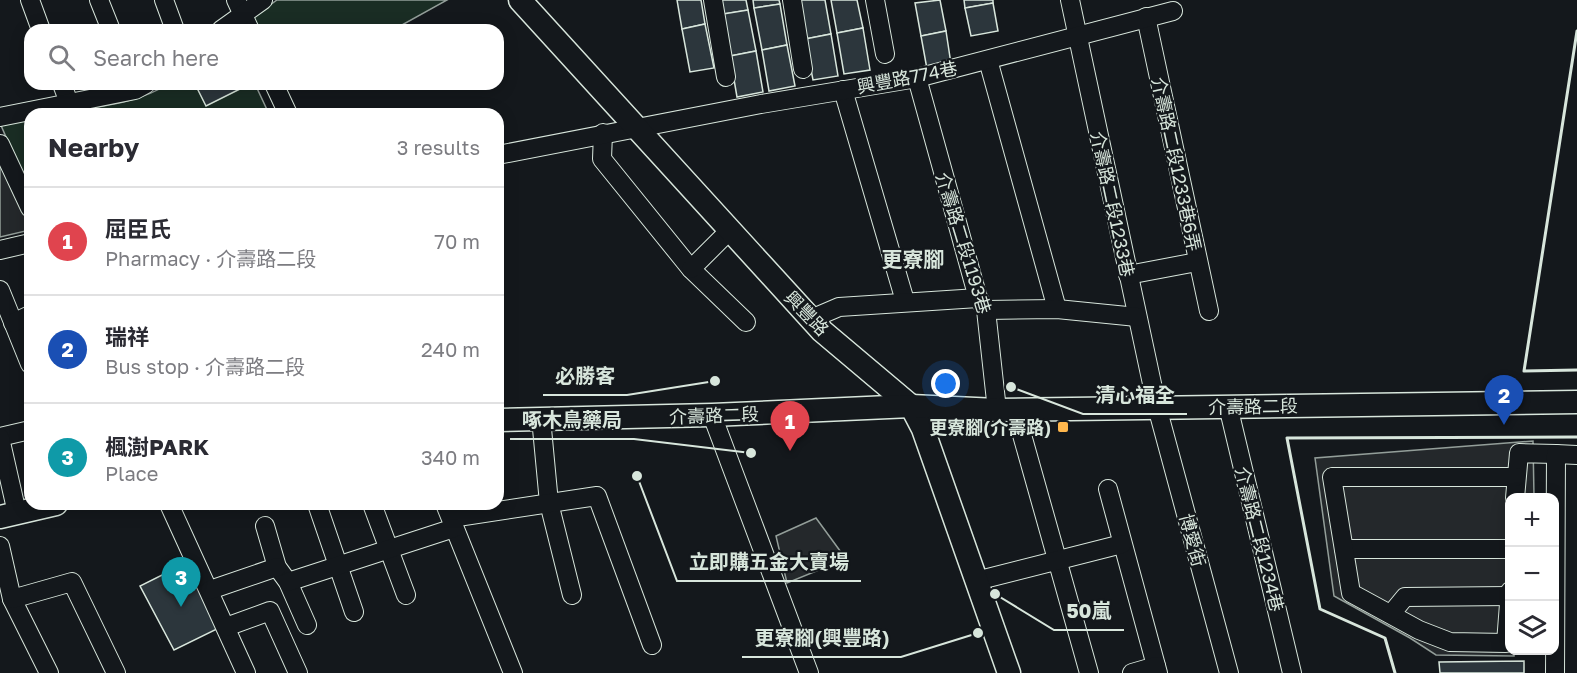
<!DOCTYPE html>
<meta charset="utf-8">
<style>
:root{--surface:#fff;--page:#f7f7f7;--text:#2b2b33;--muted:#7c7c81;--line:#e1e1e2;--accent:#2563eb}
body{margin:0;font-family:"Golos Text","Noto Sans TC",sans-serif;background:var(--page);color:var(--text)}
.controls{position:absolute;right:18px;bottom:18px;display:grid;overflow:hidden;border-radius:12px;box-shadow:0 3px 15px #0003}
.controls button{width:54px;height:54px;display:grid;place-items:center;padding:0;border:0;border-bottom:2px solid var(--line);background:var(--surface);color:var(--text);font:30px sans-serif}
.you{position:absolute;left:946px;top:384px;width:21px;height:21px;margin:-15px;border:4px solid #fff;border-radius:50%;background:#1a73e8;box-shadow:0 0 0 9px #1a73e833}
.badge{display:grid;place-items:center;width:39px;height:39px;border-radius:50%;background:var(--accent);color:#fff;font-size:20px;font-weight:700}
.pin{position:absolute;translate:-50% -50px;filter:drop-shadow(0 2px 3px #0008)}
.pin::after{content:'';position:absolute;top:32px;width:21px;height:18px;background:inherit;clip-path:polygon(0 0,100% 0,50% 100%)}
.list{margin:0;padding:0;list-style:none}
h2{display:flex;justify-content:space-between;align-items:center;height:78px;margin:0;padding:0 24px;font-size:26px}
h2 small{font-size:20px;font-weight:400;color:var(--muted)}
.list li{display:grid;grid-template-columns:39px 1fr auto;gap:18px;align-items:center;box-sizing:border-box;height:108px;padding:0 24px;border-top:2px solid var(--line)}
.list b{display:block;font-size:22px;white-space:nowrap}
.list p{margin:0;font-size:20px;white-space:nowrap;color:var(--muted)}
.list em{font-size:20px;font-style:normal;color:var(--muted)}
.icon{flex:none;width:33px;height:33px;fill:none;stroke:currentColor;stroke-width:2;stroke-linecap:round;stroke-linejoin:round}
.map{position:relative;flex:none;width:1577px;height:673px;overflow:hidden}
.search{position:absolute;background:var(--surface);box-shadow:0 3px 15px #0003;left:24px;top:24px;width:480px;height:66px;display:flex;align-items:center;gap:15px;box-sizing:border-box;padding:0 21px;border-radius:18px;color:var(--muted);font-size:22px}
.panel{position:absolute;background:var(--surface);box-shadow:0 3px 15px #0003;left:24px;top:108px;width:480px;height:402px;border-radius:18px}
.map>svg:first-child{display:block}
.green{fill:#1a2d24;stroke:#939e99;stroke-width:1.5}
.parking{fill:#24282b;stroke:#939e99;stroke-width:1.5}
.building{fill:#2c363c;stroke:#d8e6dc;stroke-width:1.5}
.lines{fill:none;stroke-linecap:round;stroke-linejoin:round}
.minor-casing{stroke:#d8e6dc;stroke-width:20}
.major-casing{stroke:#d8e6dc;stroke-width:25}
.minor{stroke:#14181c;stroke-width:18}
.major{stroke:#14181c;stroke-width:22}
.wall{stroke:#d8e6dc;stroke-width:3}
.poi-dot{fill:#ffb74d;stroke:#14181c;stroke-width:2}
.labels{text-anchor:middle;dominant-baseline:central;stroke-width:4.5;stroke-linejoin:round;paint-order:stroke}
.street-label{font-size:18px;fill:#d8e6dc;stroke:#14181c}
.poi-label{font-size:18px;font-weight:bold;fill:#d8e6dc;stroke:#14181c;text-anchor:end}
.quarter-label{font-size:21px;font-weight:bold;fill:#d8e6dc;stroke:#14181c}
.leader{fill:none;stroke:#d8e6dc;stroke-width:2}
.callout-dot{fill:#d8e6dc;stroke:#14181c;stroke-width:2}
.callout-label{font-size:20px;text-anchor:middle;font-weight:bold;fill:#d8e6dc;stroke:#14181c;stroke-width:4.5;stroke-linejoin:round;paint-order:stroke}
</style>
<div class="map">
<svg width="1577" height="673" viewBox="0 0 1577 673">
<rect width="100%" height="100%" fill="#14181c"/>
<!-- green -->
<g class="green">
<polygon points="277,0 447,0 393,30 253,30 248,21"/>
<path d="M167 84H255L269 114H50C84 108 139 105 167 84Z"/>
<polygon points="30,118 30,193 0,123"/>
</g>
<!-- parking -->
<g class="parking">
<polygon points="0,143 30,213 30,230 0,237"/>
<polygon points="1533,441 1534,497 1510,498 1510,650 1514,651 1514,656 1436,655 1410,638 1334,596 1315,458"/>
<polygon points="816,518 846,559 787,583 776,536"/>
</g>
<!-- building -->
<g class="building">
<polygon points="677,0 701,0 705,24 682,29"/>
<polygon points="720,0 746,0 748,10 723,14"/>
<polygon points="753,0 779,0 780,4 754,8"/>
<polygon points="798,0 825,0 831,34 805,39"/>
<polygon points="831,0 857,0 863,28 837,33"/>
<polygon points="940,0 946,31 921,36 915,3"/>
<polygon points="964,0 993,0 993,3 965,8"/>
<polygon points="993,3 998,31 971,36 965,8"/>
<polygon points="780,4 787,45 762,50 754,8"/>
<polygon points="748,10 756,51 730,56 723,14"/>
<polygon points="705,24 714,68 690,72 682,29"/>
<polygon points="863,28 870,70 844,74 837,33"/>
<polygon points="946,31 951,64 927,69 921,36"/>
<polygon points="831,34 838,76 813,80 805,39"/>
<polygon points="787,45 795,86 769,91 762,50"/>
<polygon points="756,51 763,92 737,97 730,56"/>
<polygon points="195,84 247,84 248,85 206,106"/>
<polygon points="190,561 219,628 174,650 140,586"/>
<polygon points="1524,661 1524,673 1440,673 1439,662"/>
</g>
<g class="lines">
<!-- minor casing -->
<g class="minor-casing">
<g id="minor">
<polyline points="30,0 41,30"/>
<polyline points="99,0 111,30"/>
<polyline points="164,0 175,30"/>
<polyline points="236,0 250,30"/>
<polyline points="713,0 726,77"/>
<polyline points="792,0 803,69"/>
<polyline points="875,0 885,54"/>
<polyline points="1070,0 1157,407 1229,673"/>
<polyline points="1146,17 1209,311"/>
<polyline points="221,30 263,0"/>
<polyline points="988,60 1057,309"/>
<polyline points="917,78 978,298 986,310 997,410"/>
<polyline points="62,84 69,103"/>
<polyline points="274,84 288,114"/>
<polyline points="843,90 905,301"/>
<polyline points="0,117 135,90 146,84"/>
<polyline points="603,133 602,159 691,269 746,322"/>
<polyline points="0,144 30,208"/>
<polyline points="498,155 761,104 917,78 1173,11"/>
<polyline points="0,250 30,243"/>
<polyline points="691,269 730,230"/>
<polyline points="1128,275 1197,262"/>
<polyline points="0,290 30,364"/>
<polyline points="986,310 1057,309 1137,317"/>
<polyline points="811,319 839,307 978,298"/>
<polyline points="13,323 30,315"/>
<polyline points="1228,406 1292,673"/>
<polyline points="1015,410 1089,673"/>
<polyline points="712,415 809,673"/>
<polyline points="541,418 549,503 572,595"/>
<polyline points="0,437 30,430"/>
<polyline points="0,438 17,513"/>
<polyline points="1108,489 1158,673"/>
<polyline points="1515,498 1519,453 1556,454"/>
<polyline points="169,504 246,673"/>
<polyline points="317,504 354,612"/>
<polyline points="372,504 406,595"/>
<polyline points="445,504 513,673"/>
<polyline points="451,518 597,496 652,645"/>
<polyline points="265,526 277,567 288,582 307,625"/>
<polyline points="0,546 12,599 49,673"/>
<polyline points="1344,549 1510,549"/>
<polyline points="976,581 1122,544"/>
<polyline points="288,582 454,528"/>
<polyline points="210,590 277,567"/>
<polyline points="1510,591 1506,643 1450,642 1419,630 1351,593 1332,477 1516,477"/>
<polyline points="12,599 72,582 116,673"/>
<polyline points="1391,614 1405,597 1509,596"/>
<polyline points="226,627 270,611 298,673"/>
<polyline points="1132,673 1156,666"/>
<polyline points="1555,673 1556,454 1577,455"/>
</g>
</g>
<!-- major casing -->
<g class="major-casing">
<g id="major">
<polyline points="520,0 822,331 911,406 923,429 1009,673"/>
<polyline points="498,420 712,415 911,406 997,410 1577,402"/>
<polyline points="0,517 56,504"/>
</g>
</g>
<!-- minor -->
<use href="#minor" class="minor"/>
<!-- major -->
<use href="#major" class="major"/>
<!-- wall -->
<g class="wall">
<polyline points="1577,31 1524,371 1577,370"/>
<polyline points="1395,673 1385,638 1320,609 1287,438 1577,437"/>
</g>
</g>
<!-- markers -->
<rect class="poi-dot" x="1057" y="421" width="12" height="12" rx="3"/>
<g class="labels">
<!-- street labels -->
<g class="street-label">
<text transform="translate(907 77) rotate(-11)">興豐路774巷</text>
<text transform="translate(1177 164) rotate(78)">介壽路二段1233巷6弄</text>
<text transform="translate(1113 204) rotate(78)">介壽路二段1233巷</text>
<text transform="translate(964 243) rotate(73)">介壽路二段1193巷</text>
<text transform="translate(807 313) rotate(46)">興豐路</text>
<text transform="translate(1253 406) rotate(-1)">介壽路二段</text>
<text transform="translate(714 415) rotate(-2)">介壽路二段</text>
<text transform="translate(1260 539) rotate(76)">介壽路二段1234巷</text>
<text transform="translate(1193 540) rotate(75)">博愛街</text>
</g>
<!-- poi labels -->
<g class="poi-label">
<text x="1051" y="427">更寮腳(介壽路)</text>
</g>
<!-- quarter labels -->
<g class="quarter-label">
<text x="913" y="259">更寮腳</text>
</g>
</g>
<!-- callouts -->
<path class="leader" d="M715 381L627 395H543M1011 387L1083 414H1187M751 453L634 439H510M637 476L677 581H861M995 594L1054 630H1124M978 633L901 657H742"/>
<g class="callout-dot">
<circle cx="715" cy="381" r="6"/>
<circle cx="1011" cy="387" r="6"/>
<circle cx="751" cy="453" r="6"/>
<circle cx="637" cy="476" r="6"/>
<circle cx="995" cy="594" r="6"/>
<circle cx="978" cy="633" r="6"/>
</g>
<g class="callout-label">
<text x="585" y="383">必勝客</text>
<text x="1135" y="402">清心福全</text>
<text x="572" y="427">啄木鳥藥局</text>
<text x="769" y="569">立即購五金大賣場</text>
<text x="1089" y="618">50嵐</text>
<text x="822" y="645">更寮腳(興豐路)</text>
</g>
</svg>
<div class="controls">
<button>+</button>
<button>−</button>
<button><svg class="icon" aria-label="layers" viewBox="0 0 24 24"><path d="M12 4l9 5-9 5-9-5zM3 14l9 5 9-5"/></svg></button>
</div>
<div class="you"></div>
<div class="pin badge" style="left:790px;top:451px;background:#e0444e">1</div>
<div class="pin badge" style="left:1504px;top:425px;background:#1a4fb4">2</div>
<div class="pin badge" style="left:181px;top:607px;background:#0f9aa8">3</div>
<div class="search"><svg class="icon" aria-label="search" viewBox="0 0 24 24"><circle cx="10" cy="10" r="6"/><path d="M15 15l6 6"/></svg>Search here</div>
<section class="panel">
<h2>Nearby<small>3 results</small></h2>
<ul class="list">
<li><span class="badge" style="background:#e0444e">1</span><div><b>屈臣氏</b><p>Pharmacy · 介壽路二段</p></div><em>70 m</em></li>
<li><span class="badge" style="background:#1a4fb4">2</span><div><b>瑞祥</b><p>Bus stop · 介壽路二段</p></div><em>240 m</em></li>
<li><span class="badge" style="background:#0f9aa8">3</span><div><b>楓澍PARK</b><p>Place</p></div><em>340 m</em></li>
</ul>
</section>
</div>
